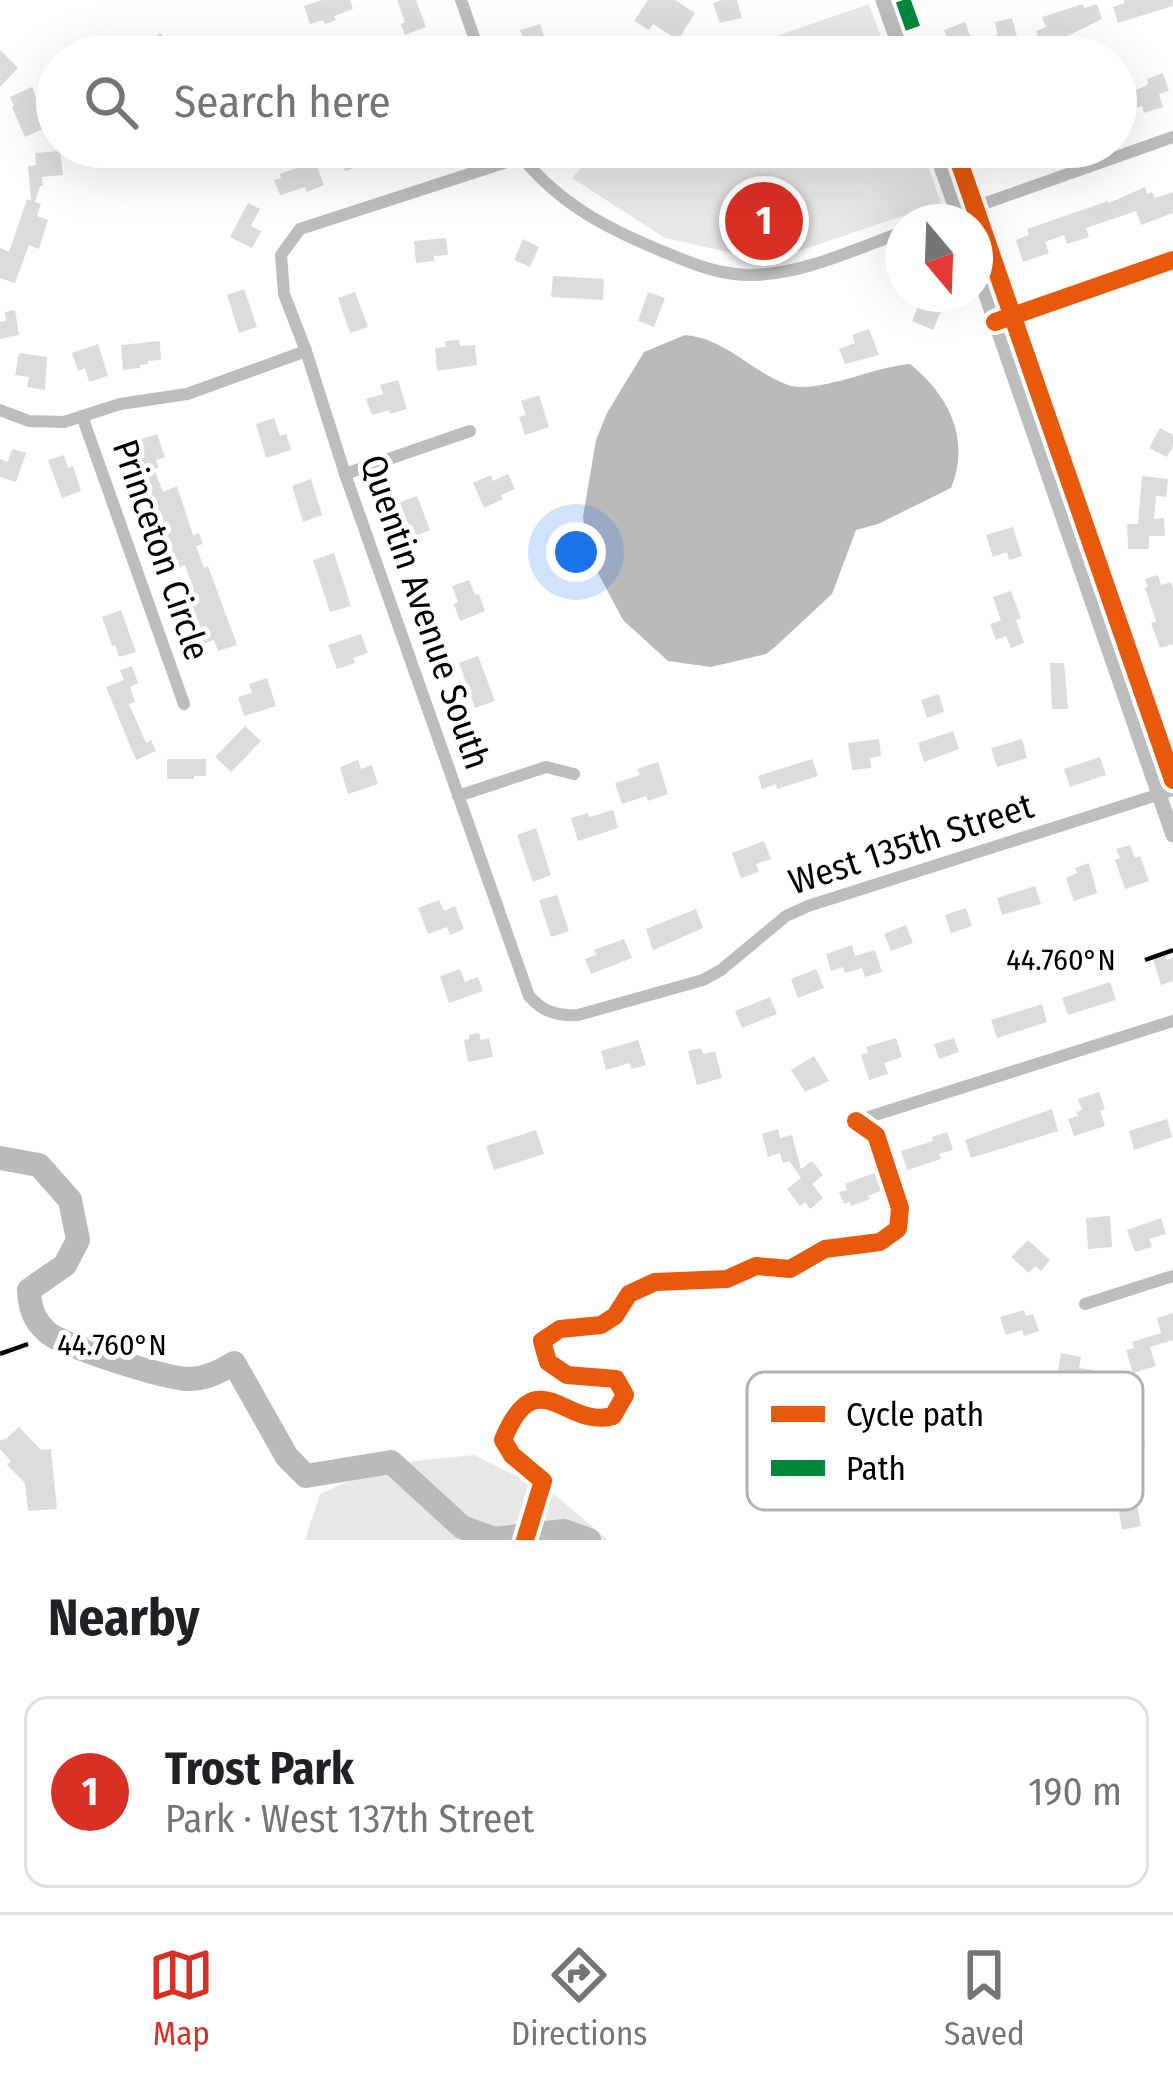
<!DOCTYPE html>
<meta charset="utf-8">
<style>
:root{--surface:#fff;--page:#f2f2f2;--text:#202124;--muted:#757577;--line:#e0e0e0;--accent:#d93025}
body{margin:0;font-family:"Fira Sans Condensed",sans-serif;background:var(--page);color:var(--text)}
.compass{position:absolute;left:885px;top:204px;width:108px;height:108px;border-radius:50%;background:var(--surface);box-shadow:0 12px 48px #0002;rotate:161deg}
.you{position:absolute;left:576px;top:552px;width:42px;height:42px;margin:-30px;border:9px solid #fff;border-radius:50%;background:#1a73e8;box-shadow:0 0 0 18px #1a73e833}
.badge{display:grid;place-items:center;width:78px;height:78px;border-radius:50%;background:var(--accent);color:#fff;font-size:39px;font-weight:700}
.pin{position:absolute;translate:-50% -50%;border:6px solid #fff;box-shadow:0 3px 12px #0006}
.list{margin:0;padding:0;list-style:none}
h2{display:flex;justify-content:space-between;align-items:center;height:156px;margin:0;padding:0 48px;font-size:51px}
h2 small{font-size:39px;font-weight:400;color:var(--muted)}
.list li{display:grid;grid-template-columns:78px 1fr auto;gap:36px;align-items:center;box-sizing:border-box;height:192px;margin:0 24px 24px;padding:0 24px;border:3px solid var(--line);border-radius:24px}
.list b{display:block;font-size:45px;white-space:nowrap}
.list p{margin:0;font-size:39px;white-space:nowrap;color:var(--muted)}
.list em{font-size:39px;font-style:normal;color:var(--muted)}
.icon{flex:none;width:66px;height:66px;fill:none;stroke:currentColor;stroke-width:2;stroke-linecap:round;stroke-linejoin:round}
.map{position:relative;flex:none;width:1173px;height:1540px;overflow:hidden}
.search{position:absolute;background:var(--surface);box-shadow:0 12px 48px #0002;left:36px;right:36px;top:36px;height:132px;display:flex;align-items:center;gap:30px;box-sizing:border-box;padding:0 42px;border-radius:66px;color:var(--muted);font-size:45px}
.sheet{height:372px;background:var(--surface)}
nav{display:flex;justify-content:space-around;align-items:center;box-sizing:border-box;height:168px;border-top:3px solid var(--line);background:var(--surface);font-size:33px;color:var(--muted)}
nav a{display:grid;justify-items:center;gap:6px}
nav .on{color:var(--accent)}
.map>svg:first-child{display:block}
.green{fill:#e8e8e8}
.water{fill:#bababa}
.lines{fill:none;stroke-linecap:round;stroke-linejoin:round}
.river{stroke:#bababa;stroke-width:24}
.building{fill:#dcdcdc}
.minor{stroke:#bdbdbd;stroke-width:12}
.tertiary{stroke:#bdbdbd;stroke-width:15}
.quiet{stroke:#00873e;stroke-width:15;stroke-dasharray:30 15;stroke-linecap:butt}
.cycleway-casing{stroke:#fff;stroke-width:26}
.cycleway{stroke:#e8590c;stroke-width:18}
.ticks{fill:none;stroke:#000;stroke-width:4.5}
.labels{text-anchor:middle;dominant-baseline:central;stroke-width:10;stroke-linejoin:round;paint-order:stroke}
.street-label{font-size:36px;fill:#000;stroke:#fff}
.key{fill:#fff;stroke:#b2b2b2;stroke-width:3}
.key-label{font-size:33px;fill:#000}
.ticks-label{font-size:30px;text-anchor:middle;fill:#000;stroke:#fff;stroke-width:10;stroke-linejoin:round;paint-order:stroke}
</style>
<div class="map">
<svg width="1173" height="1540" viewBox="0 0 1173 1540">
<rect width="100%" height="100%" fill="#fff"/>
<!-- green -->
<g class="green">
<polygon points="869,4 888,57 716,57"/>
<polygon points="602,147 921,147 941,203 769,261 665,238 572,178"/>
<polygon points="474,1455 555,1495 608,1540 305,1540 320,1494 386,1464"/>
</g>
<!-- water -->
<path class="water" d="M685 335C727 339 750 371 788 385 815 395 877 366 910 364 949 395 971 440 951 488L878 524 856 530 832 594 775 647 766 654 711 667 668 661 623 620 588 554 583 517 596 440 607 413 644 352Z"/>
<g class="lines">
<!-- river -->
<path class="river" d="M0 1158 39 1165 70 1200 78 1240 65 1265 29 1290C30 1308 33 1319 47 1332 62 1346 169 1380 190 1379 208 1378 219 1372 234 1363L287 1457 306 1476 391 1462 462 1527 494 1539 564 1531 589 1540"/>
</g>
<!-- building -->
<g class="building">
<polygon points="322,0 350,0 353,9 334,16 336,20 325,24 323,20 310,24 304,6"/>
<polygon points="397,0 416,0 426,27 405,35 401,24 405,22"/>
<polygon points="648,0 675,0 695,13 678,40 653,24 649,30 634,21"/>
<polygon points="722,0 737,0 742,18 720,23 713,3"/>
<polygon points="1124,0 1173,0 1173,6 1118,23 1113,7 1125,3"/>
<polygon points="1083,4 1084,8 1097,4 1102,19 1043,48 1036,31 1046,27 1042,17"/>
<polygon points="1012,18 1020,48 995,54 990,37 998,35 995,22"/>
<polygon points="965,22 970,36 963,39 969,54 945,57 940,44 948,42 944,30"/>
<polygon points="540,24 551,57 529,57 520,30"/>
<polygon points="160,33 177,52 172,57 156,57 146,45"/>
<polygon points="0,50 18,68 0,87"/>
<polygon points="1163,73 1169,91 1159,94 1163,107 1144,113 1142,106 1116,114 1116,96 1141,88 1148,84 1147,79"/>
<polygon points="32,87 47,127 25,137 12,107 14,106 10,97"/>
<polygon points="355,147 384,147 389,162 371,168 369,163 345,171 339,152"/>
<polygon points="986,147 1022,147 1022,149 1009,153 1011,158 997,163 996,158 990,160"/>
<polygon points="60,151 63,175 42,177 43,186 40,186 35,202 41,204 37,216 48,220 39,249 29,245 15,283 0,278 0,248 9,252 27,199 31,201 28,166 36,165 35,153"/>
<polygon points="312,154 324,185 307,192 305,187 280,195 274,180 281,178 280,174 305,165 302,158"/>
<polygon points="1145,187 1147,194 1152,192 1155,198 1173,192 1173,213 1141,225 1136,211 1086,228 1089,237 1067,244 1064,235 1045,242 1049,253 1023,262 1016,240 1029,235 1027,229 1108,201 1109,203"/>
<polygon points="248,203 260,209 251,226 261,231 252,248 230,237"/>
<polygon points="446,238 448,255 434,256 434,261 416,263 414,241"/>
<polygon points="523,239 539,247 530,267 514,260"/>
<polygon points="553,276 604,279 603,300 551,297"/>
<polygon points="244,289 257,327 239,333 227,295"/>
<polygon points="355,292 368,327 350,333 338,298"/>
<polygon points="648,292 665,298 654,327 638,321"/>
<polygon points="921,300 942,309 933,330 912,321"/>
<polygon points="15,310 19,335 0,339 0,322 6,321 5,312"/>
<polygon points="869,329 879,355 845,364 839,349 855,343 852,335"/>
<polygon points="459,340 460,346 475,345 477,365 437,371 435,348 446,347 445,341"/>
<polygon points="160,341 161,360 148,361 148,364 140,365 140,368 123,370 121,345"/>
<polygon points="98,344 108,376 89,382 85,368 78,371 72,353"/>
<polygon points="19,353 47,357 45,390 27,387 29,377 15,375"/>
<polygon points="398,380 407,409 390,414 389,410 372,415 366,399 383,394 380,385"/>
<polygon points="539,395 549,427 525,435 519,417 526,415 521,401"/>
<polygon points="274,418 280,436 286,434 291,450 266,458 256,424"/>
<polygon points="1160,428 1173,435 1173,446 1167,457 1149,448"/>
<polygon points="157,434 165,457 156,460 159,468 154,469 163,492 177,486 193,535 199,533 203,544 196,546 204,568 208,566 237,645 218,651 214,640 200,645 184,596 190,594 188,587 192,585 185,565 177,568 170,548 168,549 152,507 156,505 137,460 145,457 139,440"/>
<polygon points="12,449 26,453 16,482 0,477 0,459 8,462"/>
<polygon points="64,455 68,468 73,466 81,491 62,498 48,460"/>
<polygon points="508,474 515,489 501,495 503,499 484,508 473,483 491,475 493,481"/>
<polygon points="1142,476 1168,479 1166,497 1156,496 1154,519 1164,518 1165,536 1149,536 1149,549 1128,549 1127,524 1138,524"/>
<polygon points="311,479 322,515 303,522 292,486"/>
<polygon points="417,496 430,530 413,537 400,502"/>
<polygon points="1013,527 1022,556 1009,560 1007,552 993,557 986,535"/>
<polygon points="334,553 351,606 330,612 313,560"/>
<polygon points="1158,575 1161,585 1171,582 1173,589 1173,644 1160,648 1151,623 1156,621 1145,588 1148,587 1145,579"/>
<polygon points="469,580 475,595 479,594 485,611 460,621 454,604 458,602 452,586"/>
<polygon points="1011,591 1021,618 1016,620 1024,643 1011,648 1006,636 996,640 990,624 1001,620 993,597"/>
<polygon points="121,610 136,652 119,657 115,645 112,646 102,617"/>
<polygon points="361,634 368,653 353,658 355,663 337,669 328,645"/>
<polygon points="478,656 495,701 475,708 459,663"/>
<polygon points="1050,663 1064,663 1068,709 1052,709"/>
<polygon points="132,666 138,683 130,687 135,702 129,704 146,743 151,740 156,751 136,760 106,687 124,680 120,670"/>
<polygon points="267,678 276,706 244,716 238,697 252,693 249,684"/>
<polygon points="939,694 944,712 927,718 921,700"/>
<polygon points="245,726 261,741 231,772 215,757"/>
<polygon points="953,731 959,749 924,762 918,743"/>
<polygon points="879,739 881,756 870,758 871,768 852,770 848,743"/>
<polygon points="1022,739 1027,758 997,767 991,748"/>
<polygon points="1100,757 1106,775 1070,787 1064,769"/>
<polygon points="167,759 206,759 206,776 194,776 194,779 167,779"/>
<polygon points="812,759 818,776 777,789 776,784 762,789 758,776"/>
<polygon points="358,760 361,769 372,765 378,784 348,794 340,767"/>
<polygon points="658,762 668,794 648,801 646,796 622,804 615,783 640,775 637,769"/>
<polygon points="613,810 618,828 578,841 571,818 588,813 589,817"/>
<polygon points="536,828 551,875 533,882 517,835"/>
<polygon points="764,841 771,859 756,864 759,872 741,878 732,853"/>
<polygon points="1130,845 1135,858 1140,856 1149,881 1125,889 1115,860 1120,858 1116,849"/>
<polygon points="1089,863 1097,893 1074,901 1066,878 1077,873 1075,868"/>
<polygon points="1035,886 1041,904 1002,915 997,898"/>
<polygon points="557,895 569,931 551,937 539,900"/>
<polygon points="439,900 444,911 455,906 464,929 450,935 447,927 428,934 418,908"/>
<polygon points="966,908 972,926 951,933 945,915"/>
<polygon points="696,909 703,928 653,950 646,929"/>
<polygon points="906,925 913,943 891,951 884,934"/>
<polygon points="624,939 632,958 591,974 585,959 596,955 594,950"/>
<polygon points="852,945 855,956 875,950 882,972 865,977 862,968 845,973 843,967 831,971 826,954"/>
<polygon points="1165,955 1167,960 1173,958 1173,981 1161,985 1153,959"/>
<polygon points="460,969 465,982 478,977 483,991 449,1003 440,976"/>
<polygon points="816,969 824,988 798,998 791,979"/>
<polygon points="1110,982 1116,1000 1068,1015 1062,998"/>
<polygon points="770,997 777,1014 742,1028 735,1011"/>
<polygon points="1042,1004 1047,1022 997,1038 991,1020"/>
<polygon points="479,1033 481,1040 489,1038 493,1057 468,1062 464,1040 469,1039 469,1035"/>
<polygon points="896,1038 902,1057 884,1063 888,1074 869,1080 861,1055 868,1053 866,1047"/>
<polygon points="954,1038 959,1052 939,1059 934,1044"/>
<polygon points="638,1040 646,1065 631,1069 630,1063 606,1070 601,1051"/>
<polygon points="701,1048 703,1054 715,1051 722,1078 697,1085 688,1051"/>
<polygon points="814,1056 829,1081 805,1092 791,1070"/>
<polygon points="1099,1092 1105,1109 1100,1111 1105,1126 1074,1136 1068,1119 1078,1116 1076,1112 1082,1110 1078,1099"/>
<polygon points="1052,1109 1058,1131 971,1158 965,1140"/>
<polygon points="1167,1119 1172,1137 1134,1150 1129,1131"/>
<polygon points="778,1129 780,1138 792,1135 801,1169 812,1161 823,1175 812,1184 823,1198 810,1209 805,1202 800,1206 787,1189 801,1178 789,1161 783,1163 780,1153 768,1157 762,1134"/>
<polygon points="536,1130 544,1154 494,1170 486,1146"/>
<polygon points="947,1132 953,1150 939,1154 941,1159 907,1170 901,1151 933,1141 932,1137"/>
<polygon points="879,1171 885,1189 868,1196 870,1199 851,1206 850,1202 844,1204 839,1192 847,1190 845,1184"/>
<polygon points="1110,1216 1112,1247 1088,1249 1086,1218"/>
<polygon points="1161,1218 1166,1234 1149,1239 1152,1247 1135,1252 1127,1230"/>
<polygon points="1028,1240 1050,1260 1041,1271 1035,1266 1029,1273 1011,1257"/>
<polygon points="1024,1310 1026,1316 1033,1314 1039,1331 1024,1336 1022,1330 1006,1335 1000,1317"/>
<polygon points="1173,1313 1173,1340 1150,1347 1156,1366 1133,1373 1126,1350 1134,1348 1132,1342 1161,1333 1157,1318"/>
<polygon points="1061,1353 1081,1357 1079,1368 1094,1370 1091,1387 1066,1383 1065,1389 1055,1387"/>
<polygon points="1128,1409 1144,1414 1136,1437 1145,1441 1139,1458 1105,1447 1111,1429 1120,1432"/>
<polygon points="19,1427 41,1450 51,1449 57,1509 28,1511 25,1483 7,1465 11,1461 0,1449 0,1440 6,1439"/>
<polygon points="1133,1483 1141,1526 1122,1530 1115,1486"/>
</g>
<g class="lines">
<!-- minor -->
<g class="minor">
<polyline points="461,0 481,57"/>
<polyline points="932,222 1173,137"/>
<path d="M903 232C855 249 802 275 750 275 721 275 695 265 669 254 612 231 561 206 522 157L300 229 281 255 284 294 306 351 345 474 529 996C543 1012 557 1016 578 1015L703 980 721 970 786 916 808 906 1173 790"/>
<polyline points="0,410 29,421 64,422 120,404 187,394 306,351"/>
<polyline points="82,416 184,704"/>
<polyline points="345,474 470,431"/>
<polyline points="458,796 546,767 574,774"/>
<polyline points="856,1121 1173,1021"/>
<polyline points="1085,1304 1173,1276"/>
</g>
<!-- tertiary -->
<g class="tertiary">
<polyline points="883,0 903,57"/>
<polyline points="934,147 961,222"/>
<polyline points="975,263 1173,835"/>
</g>
<!-- quiet -->
<polyline class="quiet" points="903,0 923,57"/>
<!-- cycleway casing -->
<g class="cycleway-casing">
<g id="cycleway">
<polyline points="954,147 1173,780"/>
<polyline points="995,322 1173,260"/>
<path d="M525 1540 543 1481 512 1455 503 1440C537 1357 566 1430 613 1416L625 1395 616 1379 567 1375 548 1362 542 1341 560 1329 601 1325 615 1316 629 1294 655 1282 727 1279 756 1266 790 1269 825 1249 880 1242 898 1229 900 1208 876 1135 856 1121"/>
</g>
</g>
<!-- cycleway -->
<use href="#cycleway" class="cycleway"/>
</g>
<!-- ticks -->
<path class="ticks" d="M1145 960 1173 950M0 1354 28 1344"/>
<g class="labels">
<!-- street labels -->
<g class="street-label">
<text transform="translate(161 550) rotate(71)">Princeton Circle</text>
<text transform="translate(425 612) rotate(71)">Quentin Avenue South</text>
<text transform="translate(911 844) rotate(-18)">West 135th Street</text>
</g>
</g>
<!-- legend -->
<rect x="747" y="1372" width="396" height="138" rx="18" class="key"/>
<rect x="771" y="1406" width="54" height="16" fill="#e8590c"/>
<rect x="771" y="1460" width="54" height="16" fill="#00873e"/>
<g class="key-label">
<text x="846" y="1426">Cycle path</text>
<text x="846" y="1480">Path</text>
</g>
<g class="ticks-label">
<text x="1061" y="970">44.760°N</text>
<text x="112" y="1355">44.760°N</text>
</g>
</svg>
<svg class="compass" viewBox="-18 -18 36 36"><path d="M0-13l5 13h-10z" fill="#e53935"/><path d="M0 13l5-13h-10z" fill="#757577"/></svg>
<div class="you"></div>
<div class="pin badge" style="left:764px;top:221px">1</div>
<div class="search"><svg class="icon" aria-label="search" viewBox="0 0 24 24"><circle cx="10" cy="10" r="6"/><path d="M15 15l6 6"/></svg>Search here</div>
</div>
<section class="sheet">
<h2>Nearby<small></small></h2>
<ul class="list">
<li><span class="badge">1</span><div><b>Trost Park</b><p>Park · West 137th Street</p></div><em>190 m</em></li>
</ul>
</section>
<nav>
<a class="on"><svg class="icon" aria-label="map" viewBox="0 0 24 24"><path d="M3 6l6-2 6 2 6-2v14l-6 2-6-2-6 2zM9 4v14M15 6v14"/></svg>Map</a>
<a><svg class="icon" aria-label="directions" viewBox="0 0 24 24"><path d="M12 3l9 9-9 9-9-9zM9 14v-3h6M13 9l2 2-2 2"/></svg>Directions</a>
<a><svg class="icon" aria-label="saved" viewBox="0 0 24 24"><path d="M7 4h10v16l-5-4-5 4z"/></svg>Saved</a>
</nav>
